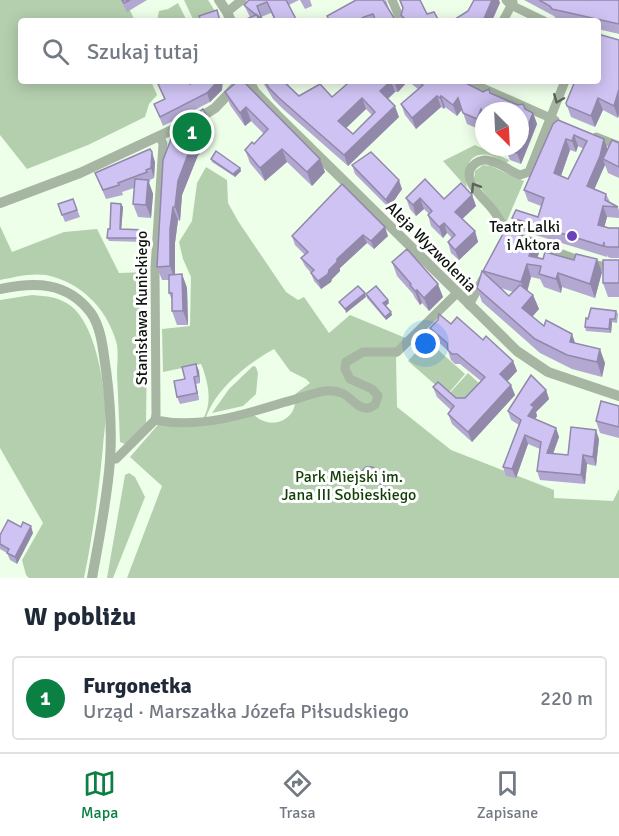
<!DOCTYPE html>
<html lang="pl">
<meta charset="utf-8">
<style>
:root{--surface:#fff;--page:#f2f2f3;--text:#1f2937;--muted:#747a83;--line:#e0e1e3;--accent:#0b8043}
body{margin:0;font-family:Signika,sans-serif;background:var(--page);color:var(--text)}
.compass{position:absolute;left:475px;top:102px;width:54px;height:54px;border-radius:50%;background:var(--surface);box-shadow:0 3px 15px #0003;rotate:156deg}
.you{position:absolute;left:426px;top:344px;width:21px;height:21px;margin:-15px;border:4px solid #fff;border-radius:50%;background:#1a73e8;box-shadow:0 0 0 9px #1a73e833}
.badge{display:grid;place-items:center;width:39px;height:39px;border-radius:50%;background:var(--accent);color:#fff;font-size:20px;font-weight:700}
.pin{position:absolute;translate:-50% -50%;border:3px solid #fff;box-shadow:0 2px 6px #0006}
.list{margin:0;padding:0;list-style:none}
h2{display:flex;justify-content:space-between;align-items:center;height:78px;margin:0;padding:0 24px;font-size:26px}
h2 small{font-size:20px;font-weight:400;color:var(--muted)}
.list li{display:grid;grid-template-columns:39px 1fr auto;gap:18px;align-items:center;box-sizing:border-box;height:84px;margin:0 12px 12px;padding:0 12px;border:2px solid var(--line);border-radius:6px}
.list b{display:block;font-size:22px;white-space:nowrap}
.list p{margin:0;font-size:20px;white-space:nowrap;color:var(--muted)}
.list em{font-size:20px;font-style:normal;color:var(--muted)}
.icon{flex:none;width:33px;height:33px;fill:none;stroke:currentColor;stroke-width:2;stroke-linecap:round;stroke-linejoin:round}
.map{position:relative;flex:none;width:619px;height:578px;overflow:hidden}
.search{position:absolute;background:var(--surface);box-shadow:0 3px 15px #0003;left:18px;right:18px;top:18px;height:66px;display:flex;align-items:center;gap:15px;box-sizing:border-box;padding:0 21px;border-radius:6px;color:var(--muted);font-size:22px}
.sheet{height:174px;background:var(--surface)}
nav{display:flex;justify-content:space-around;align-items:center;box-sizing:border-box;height:84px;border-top:2px solid var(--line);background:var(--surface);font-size:16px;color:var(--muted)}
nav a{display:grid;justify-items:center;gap:3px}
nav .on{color:var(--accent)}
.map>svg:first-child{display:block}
.green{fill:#b4cfae;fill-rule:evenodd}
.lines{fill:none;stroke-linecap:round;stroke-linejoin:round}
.minor{stroke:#a7b5a3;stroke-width:9}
.tertiary{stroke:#a7b5a3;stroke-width:10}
.wall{fill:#b2a8d1;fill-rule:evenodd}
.shaded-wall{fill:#9188aa}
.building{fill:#cfc3f3;stroke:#9188aa;stroke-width:1.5;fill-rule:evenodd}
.oneway{stroke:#5a6458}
.poi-dot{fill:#6d41b9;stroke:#fff;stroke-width:2}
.labels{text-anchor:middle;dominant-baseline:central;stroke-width:6;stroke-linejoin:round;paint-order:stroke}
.poi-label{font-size:16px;fill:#0d140c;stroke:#fff;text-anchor:end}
.street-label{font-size:16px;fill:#0d140c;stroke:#fff}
.park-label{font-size:16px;fill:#113e05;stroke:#fff}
</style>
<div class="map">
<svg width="619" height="578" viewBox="0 0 619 578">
<rect width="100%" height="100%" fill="#edfee9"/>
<!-- green -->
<g class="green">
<polygon points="0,0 125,0 135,21 21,21 21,81 151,81 157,95 149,104 145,117 88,145 27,169 0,135"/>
<polygon points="184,0 208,0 220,19 214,21 194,21"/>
<polygon points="178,3 187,21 157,21 159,11 168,9"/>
<path d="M475 145 509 160 507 163C501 161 495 157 489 155 466 151 464 173 467 188L443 161Z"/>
<polygon points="483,165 491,166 524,181 506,223 474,179 475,171"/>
<path d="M206 167 227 180 228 203 238 221 286 292 298 300 304 297 329 333 350 315 413 341 396 358 397 407 451 450 554 490V498L613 501 619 489V578H127L162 486 130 457 163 419H203C213 402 208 381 201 364L163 372 162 329 190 326 191 277 183 259 179 242 192 221 197 183ZM274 349 290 371 306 379 310 383 294 395C301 417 271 435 251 412L205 421C213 391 248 363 274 349Z"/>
<path d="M0 226 12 252 64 232 97 229 119 273 148 272 146 424 125 444 120 442C119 419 118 396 117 373 117 363 119 351 116 341 106 307 80 282 46 275 30 273 15 277 0 280Z"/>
<path d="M32 295C47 296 59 297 71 306 94 324 103 376 105 404 107 417 104 432 103 446 99 490 93 534 84 578H29L26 575 22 560 43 523 0 448V300Z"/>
<polygon points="427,340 465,374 447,395 408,361"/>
<polygon points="253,366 256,367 258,373 256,394 243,406 212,413 229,389"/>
<polygon points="468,373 482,386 461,409 447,396"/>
<polygon points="129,473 135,477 145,497 113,578 107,578 125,475"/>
</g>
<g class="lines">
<!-- minor -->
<g class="minor">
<polyline points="392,0 401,21"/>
<polyline points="506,0 511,5 544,21"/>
<polyline points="227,12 242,0"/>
<polyline points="503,21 513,2"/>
<polyline points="467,81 555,120"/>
<polyline points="596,137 619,146"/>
<path d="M507 235C504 226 499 218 493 210 485 199 456 177 476 163 481 160 485 159 490 161 501 163 510 171 520 175L529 172 565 81"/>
<path d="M524 239C554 250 587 267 619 268"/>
<polyline points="469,305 483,279"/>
<path d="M155 420C199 429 243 415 285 402 298 399 312 393 325 391 352 388 352 410 369 408L375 405 378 396 372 389 350 379 345 369 346 362 363 352H397L457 293"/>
<polyline points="110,459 116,459 155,420 156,414 155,268 163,144 160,137"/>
</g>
<!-- tertiary -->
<g class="tertiary">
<polyline points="219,0 227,12 231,21"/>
<polyline points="249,81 255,92 278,116 517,351 548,372 619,396"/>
<polyline points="0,203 80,173 204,115 215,108 241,81"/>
<path d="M0 289C34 282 67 281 91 313 102 329 103 351 106 370 110 400 112 431 110 461 107 500 99 539 92 578"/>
</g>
</g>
<!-- wall -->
<g class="wall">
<polygon points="121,0 147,0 127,12"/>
<polygon points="249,0 299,0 289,5 297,21 275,21 271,13 261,17 263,21 242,21 250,17 244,5"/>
<polygon points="300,0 310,0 312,6 305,9"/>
<polygon points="386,0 390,12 395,21 329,21 327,16"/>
<polygon points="399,0 420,0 427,14 439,21 403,21 401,15 403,9"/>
<polygon points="524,0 619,0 619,34 598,29 598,21 563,21 556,19 554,16"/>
<polygon points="619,40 619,114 618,118 603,110 595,127 571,117 566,103"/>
<polygon points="169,81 191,81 191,83 222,90 210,102 163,126 154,104 164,99 158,84"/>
<polygon points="238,81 325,172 312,186 287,162 265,181 250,163 245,150 254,144 264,134 251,121 245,126 230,105 225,92"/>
<path d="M262 81H287L289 86 299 96 332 97 347 84 346 81H462L483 92 490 93 533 113 537 124 521 164 510 160 506 149 520 147V111H484V122L481 130 467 124 462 110 457 116 445 107 444 109 441 107 416 129 405 115 401 104 418 89 408 81 398 92H395L388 99 399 117 348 166 283 109 273 99ZM366 109 372 115 353 134 346 128Z"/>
<path d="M553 124 608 149 619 143V178L608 173 605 165 594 189 606 194 610 202 618 207 619 211V218L607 217 604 227 609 228H619V258H611L608 257 607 255V257L516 229 512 218 538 217 541 206 528 201 524 190ZM578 146 584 149 568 179 561 176 570 150 576 152Z"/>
<polygon points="183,125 213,132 212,137 207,147 202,144 199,155 198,155 182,195 180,221 178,220 175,243 175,275 182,274 187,288 188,325 177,325 172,311 172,300 169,293 169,280 162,280 157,267"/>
<polygon points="211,159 240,168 241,171 235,177 212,162"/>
<polygon points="155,162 154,178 150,180 150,182 149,182 153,194 151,218 138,217 133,204 134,188 122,192 123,195 106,199 95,173"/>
<polygon points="352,165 402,189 389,208 355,174"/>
<polygon points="342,184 388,236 374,249 367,243 340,268 340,271 332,279 331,282 321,289 314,281 311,273 305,266 301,258 305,255 295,245 292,236"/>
<polygon points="472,195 476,206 462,219 475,231 478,242 459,260 451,253 448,242 452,238 447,233 443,238 431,226 428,215 429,214 424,209 416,216 410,209 406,198 444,199"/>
<polygon points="73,199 80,217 65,222 58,204"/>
<polygon points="121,204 123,207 121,229 145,230 146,233 146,242 109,241 107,238 110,229"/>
<path d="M539 253 537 257 602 272 595 298 562 287 561 293 544 287 540 279 531 277 527 291 533 295 539 309 532 316 544 326 575 343 605 363 602 377 572 369 540 353 482 302 477 288 484 273 483 271ZM501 288 513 292 509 296Z"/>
<polygon points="619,260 619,297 608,297 603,283"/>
<polygon points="392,262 443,297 429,311 422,303 420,305 415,298 413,294 397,276"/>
<polygon points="366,294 389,303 386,306 392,315 386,320 367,298"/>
<polygon points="616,311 618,314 617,323 612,322 611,333 586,331 585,327"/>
<polygon points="451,324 483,340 513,361 517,371 507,381 515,395 472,442 452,424 448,414 451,410 437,397 433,387 456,398 465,398 481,381 460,364 455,364 451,360 448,351 434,338 430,328"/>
<polygon points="196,364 199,371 200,383 196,384 199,400 180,404 177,397"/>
<polygon points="546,390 549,399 536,412 537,416 535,419 556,428 559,437 553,454 568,455 599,439 596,466 587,464 585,484 540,480 537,471 540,449 528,444 516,478 506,476 503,467 519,425 511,420 508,411"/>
<polygon points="619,406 619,438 600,433 596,421"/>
<polygon points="380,471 385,488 361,476 360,473"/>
<polygon points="33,533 17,564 10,560 7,553 0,549 0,535"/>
</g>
<!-- shaded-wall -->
<g class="shaded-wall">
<polygon points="492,0 499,0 500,3 492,21 483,21"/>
<polygon points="364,17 365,21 357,21"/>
<polygon points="218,81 223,81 222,90 210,102 207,93"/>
<polygon points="391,81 395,92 384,102 380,91"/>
<polygon points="394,81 408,81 398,92"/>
<polygon points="619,89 619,114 618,118 614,106"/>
<polygon points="437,96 441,107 416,129 412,118"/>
<polygon points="441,96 445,107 444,109 440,98"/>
<polygon points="362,98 366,109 342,132 338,121"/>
<polygon points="458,98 462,109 457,116 453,105"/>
<polygon points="598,98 603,110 595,127 591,116"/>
<polygon points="395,106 399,117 348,166 344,155"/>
<polygon points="246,107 251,121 245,126 240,113"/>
<polygon points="481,109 484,117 484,122 481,130 477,119"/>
<polygon points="533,113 537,124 521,164 517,153"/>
<polygon points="208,118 213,132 212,137 207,147 202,133"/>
<polygon points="197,130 202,144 199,155 194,141"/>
<polygon points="574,135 578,146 576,152 572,141"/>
<polygon points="566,139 570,150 558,184 554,173"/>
<polygon points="604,139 608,150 603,159 605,165 604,167 591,197 587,186"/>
<polygon points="193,141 198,155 182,195 180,221 175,207 178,181"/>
<polygon points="282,149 287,162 265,181 260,168"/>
<polygon points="152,152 155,162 154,178 151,168"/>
<polygon points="320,159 325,172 312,186 307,172"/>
<polygon points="240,168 241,171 235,177 233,174"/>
<polygon points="148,180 153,194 151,218 146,205"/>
<polygon points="399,180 402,189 389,208 386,200"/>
<polygon points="472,195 476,206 459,222 455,212"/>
<polygon points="420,198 424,209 416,216 413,205"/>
<polygon points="121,204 123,207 121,233 120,229"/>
<polygon points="603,206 607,217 602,236 598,225"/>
<polygon points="173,207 178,220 175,243 175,280 170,266 170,229"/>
<polygon points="444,223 447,233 443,238 439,227"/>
<polygon points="385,227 388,236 374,249 371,241"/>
<polygon points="475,231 478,242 459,260 455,250"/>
<polygon points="363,235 367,243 340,268 340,271 332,279 331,282 321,289 318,281 329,270 337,259"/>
<polygon points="534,239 539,253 535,265 529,256"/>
<polygon points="597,259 602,272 595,298 590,284"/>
<polygon points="527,264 531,277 526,296 521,282"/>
<polygon points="558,273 562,287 561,293 556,279"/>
<polygon points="182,274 187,288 188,325 183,311"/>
<polygon points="438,284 443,297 429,311 424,298"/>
<polygon points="417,290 422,303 420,305 415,291"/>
<polygon points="365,293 366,297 346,313 345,309"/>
<polygon points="533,295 539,309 528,322 522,308"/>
<polygon points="388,300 389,303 385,306 383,303"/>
<polygon points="391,312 392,315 386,320 385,317"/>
<polygon points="610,319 612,322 611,333 609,329"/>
<polygon points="572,334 577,348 570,342"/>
<polygon points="600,349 605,363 602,377 597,362"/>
<polygon points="513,361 517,371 504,385 500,374"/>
<polygon points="196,364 199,371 200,383 198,376"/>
<polygon points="194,377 196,384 199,400 197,393"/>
<polygon points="511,385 515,395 472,442 468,432"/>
<polygon points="546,390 549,399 536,412 537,416 531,425 528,416 531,405"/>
<polygon points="556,428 559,437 550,462 547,453"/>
<polygon points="596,430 599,439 596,466 593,457"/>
<polygon points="525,435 528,444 516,478 512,469"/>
<polygon points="583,455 587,464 585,484 581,475"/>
<polygon points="31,526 33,533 17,564 15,557"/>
</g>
<!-- building -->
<g class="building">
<polygon points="122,0 130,0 124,3"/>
<polygon points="249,0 286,0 297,21 276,21 267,2 257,6 262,19 257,15 259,21 242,21 256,15 244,5"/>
<polygon points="356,0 383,0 396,21 376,21 373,14 364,17 357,21 330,21 327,16"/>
<polygon points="400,0 420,0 427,14 434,12 439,21 407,21 401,15 403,8"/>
<polygon points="474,0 492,0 483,21 452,21 468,11"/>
<polygon points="539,0 619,0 619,24 552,9 550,6"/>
<polygon points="217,10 220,21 201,21 199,16"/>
<polygon points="598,34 619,40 619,89 614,106 598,98 591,116 567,106 566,103 575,81 598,81"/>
<polygon points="169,81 190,81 190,84 196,81 218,81 207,93 160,117 154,104 165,99 158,84"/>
<polygon points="238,81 243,81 320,159 307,172 282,149 260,168 245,150 252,142 254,144 268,129 246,107 240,113 225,92"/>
<path d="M265 81H283L299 96 320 84 332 97 347 84 346 81H395H391L380 91 395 106 344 155 279 98 269 88ZM362 98 375 112 353 134 338 121Z"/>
<polygon points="417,81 462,81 483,92 489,89 490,93 518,105 523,104 525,109 533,113 520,146 520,111 484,111 484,113 481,109 477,119 463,113 458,98 453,105 441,96 440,98 437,96 412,118 401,104 423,85"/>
<polygon points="203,109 208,118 207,123 202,133 197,130 194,141 193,141 178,181 175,207 173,207 170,229 170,266 157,267 163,160 178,121 183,125"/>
<path d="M558 120 604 139 600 156 587 186 606 194 605 200 618 207 603 206 598 225 609 228H619V247H607L604 246V242L603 246 512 218 516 210 538 217 544 198 524 190 553 124ZM574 135 587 141 568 179 554 173 566 139 572 141Z"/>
<polygon points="612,140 619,143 619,167 603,159"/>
<polygon points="507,147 519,147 517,153 506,149"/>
<polygon points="150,149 152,152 151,168 146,170 147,172 118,183 119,185 103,190 95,173"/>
<polygon points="216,151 240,168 233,174 211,159"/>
<polygon points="371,152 399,180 386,200 352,165"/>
<polygon points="135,179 148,180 146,205 133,204"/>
<polygon points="425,179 444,199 461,183 472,195 455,212 475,231 455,250 448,242 455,235 444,223 439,227 428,215 432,211 420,198 413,205 406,198"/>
<polygon points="342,184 385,227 371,241 363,235 337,259 337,262 329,270 328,274 318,281 311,273 314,270 301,258 308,252 292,236"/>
<polygon points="73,199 77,210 62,215 58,204"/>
<polygon points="111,203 121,204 120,229 145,230 145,238 107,238 108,229 110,229"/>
<polygon points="508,231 534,239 529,256 543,259 545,252 574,260 576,254 597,259 590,284 558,273 556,279 539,274 541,266 527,264 521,282 483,271 504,232"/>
<polygon points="407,249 438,284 424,298 417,290 415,291 410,285 411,284 392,262"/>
<rect x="603" y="260" width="16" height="23"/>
<polygon points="482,271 509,296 520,285 533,295 522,308 544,326 546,320 572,334 570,342 600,349 597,362 567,355 535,339 477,288"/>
<polygon points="182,274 183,311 172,311 172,293 169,293 169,275"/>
<polygon points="358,286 365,293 345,309 339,302"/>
<polygon points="376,286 388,300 383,303 391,312 385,317 366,294"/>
<polygon points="591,308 616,311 615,319 610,319 609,329 585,327 586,318 588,319"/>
<polygon points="439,314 451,324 457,317 483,340 486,336 513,361 500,374 511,385 468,432 448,414 454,406 433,387 438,382 456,398 465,398 485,377 457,354 452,354 448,350 447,343 430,328 438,320"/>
<polygon points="196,364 198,376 194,377 197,393 177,397 174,381 185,379 182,367"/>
<polygon points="531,375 546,390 531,405 534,407 528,416 556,428 547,453 568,455 571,427 596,430 593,457 583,455 581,475 537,471 541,442 525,435 512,469 503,467 521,420 508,411"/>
<polygon points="601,401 619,406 619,427 596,421"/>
<polygon points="366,467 372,467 380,471 383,485 360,473"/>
<polygon points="8,520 21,527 23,522 31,526 15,557 7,553 9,549 0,544 0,535"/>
</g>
<!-- one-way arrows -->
<defs><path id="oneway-chevron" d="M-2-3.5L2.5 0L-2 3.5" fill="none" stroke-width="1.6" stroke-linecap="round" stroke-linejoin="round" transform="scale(1.5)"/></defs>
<g class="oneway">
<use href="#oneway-chevron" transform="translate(558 99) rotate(112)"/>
<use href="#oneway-chevron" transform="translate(475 187) rotate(-122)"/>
</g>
<!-- markers -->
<circle class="poi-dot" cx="572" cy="236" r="6"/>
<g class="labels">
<!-- poi labels -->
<g class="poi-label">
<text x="560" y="227">Teatr Lalki<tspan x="560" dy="18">i Aktora</tspan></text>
</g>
<!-- street labels -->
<g class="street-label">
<text transform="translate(431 247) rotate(45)">Aleja Wyzwolenia</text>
<text transform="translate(142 308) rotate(-90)">Stanisława Kunickiego</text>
</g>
<!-- park labels -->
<g class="park-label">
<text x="349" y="477">Park Miejski im.<tspan x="349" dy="18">Jana III Sobieskiego</tspan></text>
</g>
</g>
</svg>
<svg class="compass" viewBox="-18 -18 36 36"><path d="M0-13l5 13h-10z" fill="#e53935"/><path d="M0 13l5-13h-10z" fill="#747a83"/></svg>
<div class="you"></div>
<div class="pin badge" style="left:192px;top:132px">1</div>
<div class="search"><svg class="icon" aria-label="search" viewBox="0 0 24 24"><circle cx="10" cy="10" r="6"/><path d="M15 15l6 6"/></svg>Szukaj tutaj</div>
</div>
<section class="sheet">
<h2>W pobliżu<small></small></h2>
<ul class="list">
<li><span class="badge">1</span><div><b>Furgonetka</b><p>Urząd · Marszałka Józefa Piłsudskiego</p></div><em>220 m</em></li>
</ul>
</section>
<nav>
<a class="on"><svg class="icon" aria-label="map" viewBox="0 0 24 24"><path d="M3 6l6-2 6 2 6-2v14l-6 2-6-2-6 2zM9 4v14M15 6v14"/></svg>Mapa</a>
<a><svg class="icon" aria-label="directions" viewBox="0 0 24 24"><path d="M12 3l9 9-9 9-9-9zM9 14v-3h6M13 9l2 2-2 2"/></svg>Trasa</a>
<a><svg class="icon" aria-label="saved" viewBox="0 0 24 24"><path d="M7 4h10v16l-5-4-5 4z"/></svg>Zapisane</a>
</nav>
